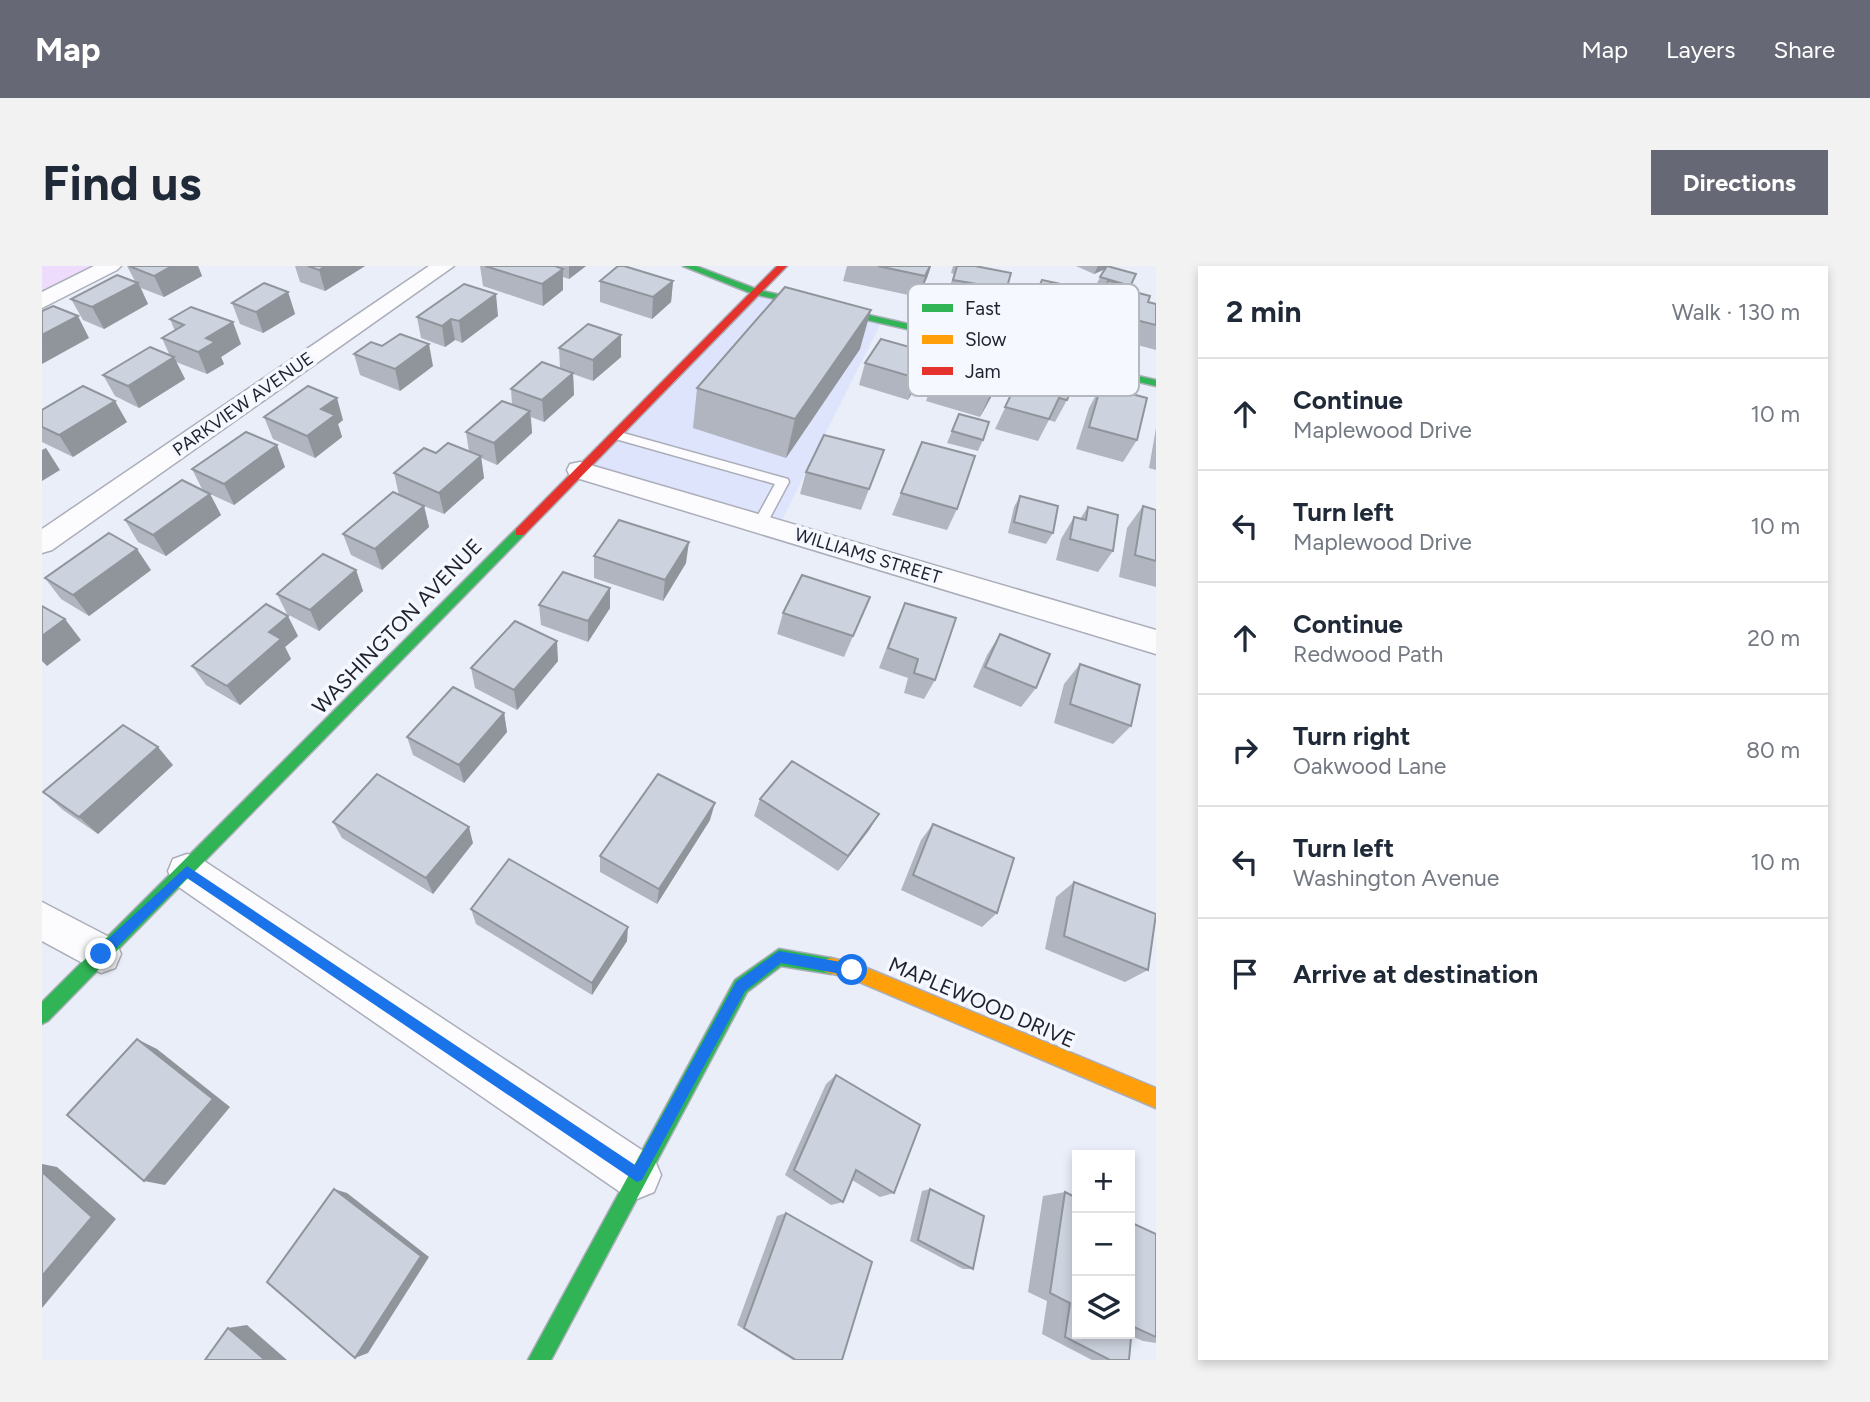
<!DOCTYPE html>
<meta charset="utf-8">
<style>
:root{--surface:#fff;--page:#f2f2f3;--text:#1f2937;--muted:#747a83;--line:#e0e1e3;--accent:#666975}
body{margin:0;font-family:Figtree,sans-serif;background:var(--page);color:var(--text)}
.controls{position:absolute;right:21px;bottom:21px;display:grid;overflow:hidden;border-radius:0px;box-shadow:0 4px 10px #0003}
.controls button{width:63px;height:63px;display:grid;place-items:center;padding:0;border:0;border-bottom:2px solid var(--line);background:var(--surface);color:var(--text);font:35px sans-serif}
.stop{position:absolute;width:21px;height:21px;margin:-16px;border:5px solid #1a73e8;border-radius:50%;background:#fff}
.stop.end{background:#1a73e8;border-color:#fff;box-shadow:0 2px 7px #0008}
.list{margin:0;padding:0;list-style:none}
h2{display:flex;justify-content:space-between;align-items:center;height:91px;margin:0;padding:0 28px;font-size:30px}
h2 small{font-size:23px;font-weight:400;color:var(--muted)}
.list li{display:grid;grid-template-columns:46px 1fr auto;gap:21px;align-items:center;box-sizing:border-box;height:112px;padding:0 28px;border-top:2px solid var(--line)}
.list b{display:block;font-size:26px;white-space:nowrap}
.list p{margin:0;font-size:23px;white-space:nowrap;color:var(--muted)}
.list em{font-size:23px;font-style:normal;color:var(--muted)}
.icon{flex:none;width:38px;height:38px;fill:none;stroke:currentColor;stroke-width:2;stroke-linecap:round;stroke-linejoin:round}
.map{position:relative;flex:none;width:1114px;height:1094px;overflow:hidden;border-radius:0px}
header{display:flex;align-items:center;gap:42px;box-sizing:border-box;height:98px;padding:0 35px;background:var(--accent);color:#fff}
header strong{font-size:33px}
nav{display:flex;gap:38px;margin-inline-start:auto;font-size:24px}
.intro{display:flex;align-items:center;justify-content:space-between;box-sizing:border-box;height:168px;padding:0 42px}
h1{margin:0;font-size:49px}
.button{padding:18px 32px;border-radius:0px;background:var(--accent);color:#fff;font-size:24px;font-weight:700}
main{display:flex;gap:42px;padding:0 42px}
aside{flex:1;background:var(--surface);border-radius:0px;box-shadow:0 4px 10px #0003}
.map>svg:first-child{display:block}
.built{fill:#dee4fc}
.green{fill:#eedcfc}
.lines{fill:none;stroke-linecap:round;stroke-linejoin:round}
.lane-casing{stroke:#abaeb9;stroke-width:3}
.street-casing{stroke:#abaeb9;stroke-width:3}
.fast-casing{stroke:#abaeb9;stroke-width:3}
.slow-casing{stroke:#abaeb9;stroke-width:3}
.jam-casing{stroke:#abaeb9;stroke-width:3}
.lane{fill:#fcfcfe;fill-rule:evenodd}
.street{fill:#fcfcfe;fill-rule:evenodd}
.fast{fill:#30b455;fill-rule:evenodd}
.slow{fill:#ff9f0a;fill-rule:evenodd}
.jam{fill:#e5322d;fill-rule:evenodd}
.wall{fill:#b0b5bf}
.shaded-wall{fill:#90949b}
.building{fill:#cdd3de;stroke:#90949b;stroke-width:2}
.route{fill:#1a73e8}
.labels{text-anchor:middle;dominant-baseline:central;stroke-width:7;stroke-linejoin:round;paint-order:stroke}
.far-street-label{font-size:18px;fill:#1f212e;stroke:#f6f8ff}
.street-label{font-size:21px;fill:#1f212e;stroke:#f6f8ff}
.key{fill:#f6f8ff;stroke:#b6b8c0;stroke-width:2}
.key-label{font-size:19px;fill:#1f212e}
</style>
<header>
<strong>Map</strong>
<nav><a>Map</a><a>Layers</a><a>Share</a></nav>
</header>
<div class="intro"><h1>Find us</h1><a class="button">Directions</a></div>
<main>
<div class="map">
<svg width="1114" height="1094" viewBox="0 0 1114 1094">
<rect width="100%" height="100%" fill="#eaeef9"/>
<!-- built -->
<polygon class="built" points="718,30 839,57 738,258 547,201"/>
<!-- green -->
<polygon class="green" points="0,0 59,0 0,31"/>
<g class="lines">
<!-- lane casing -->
<g class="lane-casing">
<polygon id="lane" points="574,165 746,213 747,216 723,261 713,261 711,258 733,218 570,172 570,166"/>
</g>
<!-- street casing -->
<g class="street-casing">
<g id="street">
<polygon points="52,0 79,0 75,4 0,42 0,26"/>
<polygon points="387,0 412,0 10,284 0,287 0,263"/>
<polygon points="538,196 1114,364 1114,388 528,210 525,204 528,198"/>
<polygon points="145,588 159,593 612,892 619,909 612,926 595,933 578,926 131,617 126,605 131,593"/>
<polygon points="0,636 73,674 79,688 73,702 59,707 0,675"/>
</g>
</g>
<!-- fast casing -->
<g class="fast-casing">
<g id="fast">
<polygon points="641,0 654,0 717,24 1114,114 1114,120 711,28"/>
<polygon points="478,262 482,263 482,269 6,755 0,758 0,736 474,263"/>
<polygon points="737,683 789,692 795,694 798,700 795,706 789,708 739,700 705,726 509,1094 486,1094 693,714"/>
</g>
</g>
<!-- slow casing -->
<g class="slow-casing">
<polygon id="slow" points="789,692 815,698 1114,822 1114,842 808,712 783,706 780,700 783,694"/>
</g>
<!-- jam casing -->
<g class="jam-casing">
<polygon id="jam" points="735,0 745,0 482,269 474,269 474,263"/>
</g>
<!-- lane -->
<use href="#lane" class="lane"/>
<!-- street -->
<use href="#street" class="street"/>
<!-- fast -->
<use href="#fast" class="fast"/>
<!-- slow -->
<use href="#slow" class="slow"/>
<!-- jam -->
<use href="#jam" class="jam"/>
</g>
<!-- wall -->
<g class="wall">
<polygon points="85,0 156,0 160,10 122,31 99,22 106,38 62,63 41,54 29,33 93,15"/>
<polygon points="253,0 323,0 283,25 258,16"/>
<polygon points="438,0 544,0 527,13 521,11 521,24 501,40 441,20"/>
<polygon points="805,0 889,0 885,12 876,31 801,15"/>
<polygon points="911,0 935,0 963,28 954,50 926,44 927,40 903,35 912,8 909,7"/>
<polygon points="1034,0 1070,0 1068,1 1086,25 1106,36 1114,38 1114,84 1059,69 1071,42 1056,39 1061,25 1052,22 1063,3 1052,8"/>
<polygon points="1000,14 1049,45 1038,66 983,53"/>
<polygon points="558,15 631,15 629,36 610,53 558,36"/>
<polygon points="246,26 253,48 221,67 198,58 190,37"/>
<polygon points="456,50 420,77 413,74 403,81 379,72 375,51"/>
<polygon points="128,53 199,78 179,91 182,98 165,108 134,96 143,113 97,142 73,130 61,109 128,90 120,72 133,65"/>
<polygon points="517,82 579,91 551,115 531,108 532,129 502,156 489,151 490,167 455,199 439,192 442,212 402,248 382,240 387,261 340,304 309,289 301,268 357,229 352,207 427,186 424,166 470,139 469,123 518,103"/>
<polygon points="818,83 744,192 651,162 655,122"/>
<polygon points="889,87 881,108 866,134 817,119 823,97"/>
<polygon points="312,88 391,100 358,125 318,109"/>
<polygon points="980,106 1025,134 1013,156 1007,154 996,175 953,163"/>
<polygon points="892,113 952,126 938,151 884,135"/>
<polygon points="1059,120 1095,174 1081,196 1034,183 1047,142"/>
<polygon points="0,144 85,156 31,191 0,176"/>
<polygon points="917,148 941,174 936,185 905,177"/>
<polygon points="222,151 301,154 296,158 300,171 273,192 231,173"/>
<polygon points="1114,162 1114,204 1107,202"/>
<polygon points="243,201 192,239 168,228 179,249 124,290 96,276 83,254 161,225 150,203"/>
<polygon points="834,205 819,244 758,228 764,206"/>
<polygon points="859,227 915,243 905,264 850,249"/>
<polygon points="978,230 1011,267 1004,278 966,267 972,241"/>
<polygon points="1101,240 1114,244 1114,321 1077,311 1085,262"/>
<polygon points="1046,241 1071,285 1056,306 1014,294 1019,273 1032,251 1038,253"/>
<polygon points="552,290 644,297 621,335 552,312"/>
<polygon points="109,304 47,350 19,333 3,312"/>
<polygon points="314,304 321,325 277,365 245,348 235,328"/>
<polygon points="828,331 802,391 735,368 741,347"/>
<polygon points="863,337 893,414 882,433 862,427 866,412 837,402 854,357"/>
<polygon points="497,339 568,342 546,376 499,359"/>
<polygon points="958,368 994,422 979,441 931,421 945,389"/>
<polygon points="256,370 243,381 249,393 198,439 164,419 150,400"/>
<polygon points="516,395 475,444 433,422 429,402"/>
<polygon points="1038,398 1089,460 1071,478 1012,457 1022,418"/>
<polygon points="462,447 465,466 422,517 371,489 365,471"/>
<polygon points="131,499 56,568 21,544 1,526"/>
<polygon points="718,533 837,548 827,564 796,605 712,550"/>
<polygon points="668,554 615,638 558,606 558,590"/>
<polygon points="291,556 431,577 391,628 300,572"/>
<polygon points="891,558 955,647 940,661 859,624 879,574"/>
<polygon points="1032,616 1106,704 1083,716 1003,683 1014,631"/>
<polygon points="429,643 585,675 550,729 434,658"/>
<polygon points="794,809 852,927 838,931 810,914 801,936 789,939 743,909 784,818"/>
<polygon points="888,923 931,1003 921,1003 868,975 880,925"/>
<polygon points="1023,926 1114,968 1114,1077 1101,1075 1089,1070 1087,1094 1050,1094 1000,1068 1005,1035 986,1026 1001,930"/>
<polygon points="744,947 800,1094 751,1094 695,1059 735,950"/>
</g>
<!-- shaded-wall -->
<g class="shaded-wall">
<polygon points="130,0 156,0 160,10 122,31 112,10"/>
<polygon points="283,0 323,0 283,25 277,4"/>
<polygon points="527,0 544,0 527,13"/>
<polygon points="888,0 889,0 885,12 876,31 883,10"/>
<polygon points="1056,0 1070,0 1052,8"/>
<polygon points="521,3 521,24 501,40 500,18"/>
<polygon points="631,15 629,36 610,53 611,31"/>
<polygon points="96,17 106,38 62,63 50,41"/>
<polygon points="246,26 253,48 221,67 214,46"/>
<polygon points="454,28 456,50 420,77 417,55"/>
<polygon points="829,44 818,83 744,192 753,153"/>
<polygon points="36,50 47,72 0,98 0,69"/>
<polygon points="409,53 413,74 403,81 400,60"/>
<polygon points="191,56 199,78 179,91 182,98 165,108 156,86 164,72"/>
<polygon points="579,69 579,91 551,115 551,94"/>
<polygon points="387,78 391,100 358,125 353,103"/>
<polygon points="889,87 881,108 866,134 874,112"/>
<polygon points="132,91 143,113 97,142 86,120"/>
<polygon points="961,104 952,126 938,151 948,129"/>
<polygon points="531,107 532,129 502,156 500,134"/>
<polygon points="295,132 301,154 296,158 300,171 273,192 265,170 279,143"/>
<polygon points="73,135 85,156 31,191 17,169"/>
<polygon points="488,145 490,167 455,199 452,177"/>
<polygon points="235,179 243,201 192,239 182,218"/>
<polygon points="4,182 18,204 0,215 0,184"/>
<polygon points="439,190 442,212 402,248 397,227"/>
<polygon points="168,228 179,249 124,290 111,269"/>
<polygon points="382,240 387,261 340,304 333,283"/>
<polygon points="647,276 644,297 621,335 623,314"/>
<polygon points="95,283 109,304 47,350 31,329"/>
<polygon points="314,304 321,325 277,365 268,344"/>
<polygon points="568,322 568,342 546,376 546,355"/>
<polygon points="246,350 256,370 243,381 249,393 198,439 185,420 227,366"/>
<polygon points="23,353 39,374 5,400 0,395 0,370"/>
<polygon points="515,375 516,395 475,444 472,424"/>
<polygon points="462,447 465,466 422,517 417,499"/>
<polygon points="116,481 131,499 56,568 37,551"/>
<polygon points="673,537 668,554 615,638 617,623"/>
<polygon points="837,548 827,564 796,605 806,590"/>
<polygon points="427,561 431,577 391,628 384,612"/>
<polygon points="586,661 585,675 550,729 550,717"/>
<polygon points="95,773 115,783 188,841 123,919 102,915"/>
<polygon points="0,898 15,901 74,953 0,1042"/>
<polygon points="292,923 305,927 387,991 326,1087 313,1092"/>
<polygon points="205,1059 245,1094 223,1094 186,1062"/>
</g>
<!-- building -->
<g class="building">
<polygon points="87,0 130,0 112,10"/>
<polygon points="266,0 283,0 277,4"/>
<polygon points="443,0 513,0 521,3 500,18"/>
<polygon points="576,0 582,0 631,15 611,31 558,15"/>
<polygon points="836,0 888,0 883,10"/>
<polygon points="915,0 933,0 969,7 963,28 934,23 935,18 911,14"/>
<polygon points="1065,0 1094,8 1086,25 1081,23 1077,31 1062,28 1066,15 1082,18 1058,11"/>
<polygon points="75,9 96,17 50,41 29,33"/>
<polygon points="1000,14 1056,26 1049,45 992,32"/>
<polygon points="222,17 246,26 214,46 190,37"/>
<polygon points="422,18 454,28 417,55 409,53 400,60 375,51"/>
<polygon points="743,21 829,44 753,153 655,122"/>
<polygon points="1081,23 1108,30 1106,36 1114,38 1114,59 1070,48"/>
<polygon points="11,40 36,50 0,69 0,45"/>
<polygon points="149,41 191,56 164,72 173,76 156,86 120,72 142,59 128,53"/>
<polygon points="546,58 579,69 551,94 517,82"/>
<polygon points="358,68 387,78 353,103 312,88 329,76 340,80"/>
<polygon points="839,73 889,87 874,112 823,97"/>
<polygon points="108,81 132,91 86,120 61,109"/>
<polygon points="500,96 531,107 500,134 469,123"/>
<polygon points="980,106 1031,120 1025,134 1017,132 1007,153 963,141"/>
<polygon points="41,120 73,135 17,169 0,161 0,144"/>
<polygon points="266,120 295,132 279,143 293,149 265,170 222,151"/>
<polygon points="1059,120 1105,132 1095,174 1047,161"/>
<polygon points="460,135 488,145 452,177 424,166"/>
<polygon points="917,148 947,156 941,174 910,165"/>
<polygon points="204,166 235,179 182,218 150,203"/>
<polygon points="782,169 842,184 827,223 764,206"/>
<polygon points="880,176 933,190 915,243 859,227"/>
<polygon points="406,177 439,190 397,227 352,207 382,182 394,187"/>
<polygon points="140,214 168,228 111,269 83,254"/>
<polygon points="351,226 382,240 333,283 301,268"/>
<polygon points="978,230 1016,240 1011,267 972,256"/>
<polygon points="1101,240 1114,244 1114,295 1093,289"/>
<polygon points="1046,241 1076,249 1071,285 1028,273 1032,251 1044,254"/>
<polygon points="577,254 647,276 623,314 552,290"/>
<polygon points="67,267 95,283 31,329 3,312"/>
<polygon points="281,288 314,304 268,344 235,328"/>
<polygon points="521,306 568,322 546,355 497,339"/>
<polygon points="760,309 828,331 811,370 741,347"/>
<polygon points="863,337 914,352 893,414 872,407 876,393 846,382"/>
<polygon points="224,338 246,350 227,366 239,373 185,420 150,400"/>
<polygon points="0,340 23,353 0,370"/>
<polygon points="473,355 515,375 472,424 429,402"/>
<polygon points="958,368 1008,388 994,422 943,401"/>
<polygon points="1038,398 1098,419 1089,460 1028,438"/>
<polygon points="411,421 462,447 417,499 365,471"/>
<polygon points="81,459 116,481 37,551 1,526"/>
<polygon points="750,495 837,548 806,590 718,533"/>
<polygon points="335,508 427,561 384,612 291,556"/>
<polygon points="616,508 673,537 617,623 558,590"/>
<polygon points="891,558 972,592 955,647 871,609"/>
<polygon points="467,593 586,661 550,717 429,643"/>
<polygon points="1032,616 1114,648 1106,704 1022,670"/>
<polygon points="95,773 171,833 102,915 25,849"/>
<polygon points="794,809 878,859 852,927 814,904 801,936 752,904"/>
<polygon points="0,906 50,951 0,1010"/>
<polygon points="292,923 379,990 313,1092 225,1016"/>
<polygon points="888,923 942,950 931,1003 876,974"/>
<polygon points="1023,926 1035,932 1035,1068 1088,1068 1088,956 1114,968 1114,1071 1090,1060 1087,1094 1068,1094 1023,1071 1028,1037 1008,1027"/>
<polygon points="744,947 830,996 800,1094 754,1094 702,1062"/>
<polygon points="186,1062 223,1094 163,1094"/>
</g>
<!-- route -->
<polygon class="route" points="145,600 593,899 694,716 737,685 810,698 816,704 810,710 739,697 703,725 600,914 595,916 145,612 64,692 55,692 55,683"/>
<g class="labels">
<!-- far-street labels -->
<g class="far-street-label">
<text transform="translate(201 138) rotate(-35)">PARKVIEW AVENUE</text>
<text transform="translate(826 290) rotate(17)">WILLIAMS STREET</text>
</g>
<!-- street labels -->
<g class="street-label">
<text transform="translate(355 360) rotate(-46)">WASHINGTON AVENUE</text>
<text transform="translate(940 736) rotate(23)">MAPLEWOOD DRIVE</text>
</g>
</g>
<!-- legend -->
<rect x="866" y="18" width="231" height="112" rx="10" class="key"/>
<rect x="880" y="38" width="31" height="8" fill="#30b455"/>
<rect x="880" y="69" width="31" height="9" fill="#ff9f0a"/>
<rect x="880" y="101" width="31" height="8" fill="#e5322d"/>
<g class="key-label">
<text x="923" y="49">Fast</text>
<text x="923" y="80">Slow</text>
<text x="923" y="112">Jam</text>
</g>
</svg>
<div class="controls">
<button>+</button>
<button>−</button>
<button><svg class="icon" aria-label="layers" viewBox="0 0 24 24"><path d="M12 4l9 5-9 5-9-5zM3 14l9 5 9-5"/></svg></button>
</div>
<div class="stop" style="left:810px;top:704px"></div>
<div class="stop end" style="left:59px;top:688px"></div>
</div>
<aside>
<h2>2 min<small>Walk · 130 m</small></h2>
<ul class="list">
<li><svg class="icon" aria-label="ahead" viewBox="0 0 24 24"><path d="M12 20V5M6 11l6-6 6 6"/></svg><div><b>Continue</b><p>Maplewood Drive</p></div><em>10 m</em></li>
<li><svg class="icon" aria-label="left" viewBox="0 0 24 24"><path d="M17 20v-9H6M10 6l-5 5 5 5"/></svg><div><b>Turn left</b><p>Maplewood Drive</p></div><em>10 m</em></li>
<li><svg class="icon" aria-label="ahead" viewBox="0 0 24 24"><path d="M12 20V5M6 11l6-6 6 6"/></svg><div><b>Continue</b><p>Redwood Path</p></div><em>20 m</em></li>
<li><svg class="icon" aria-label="right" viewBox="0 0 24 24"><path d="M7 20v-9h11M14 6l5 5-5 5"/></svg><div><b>Turn right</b><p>Oakwood Lane</p></div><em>80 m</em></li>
<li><svg class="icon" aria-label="left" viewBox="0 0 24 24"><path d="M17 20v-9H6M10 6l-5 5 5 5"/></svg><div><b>Turn left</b><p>Washington Avenue</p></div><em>10 m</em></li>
<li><svg class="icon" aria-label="arrive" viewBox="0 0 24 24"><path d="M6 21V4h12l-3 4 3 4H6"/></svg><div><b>Arrive at destination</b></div></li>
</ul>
</aside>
</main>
